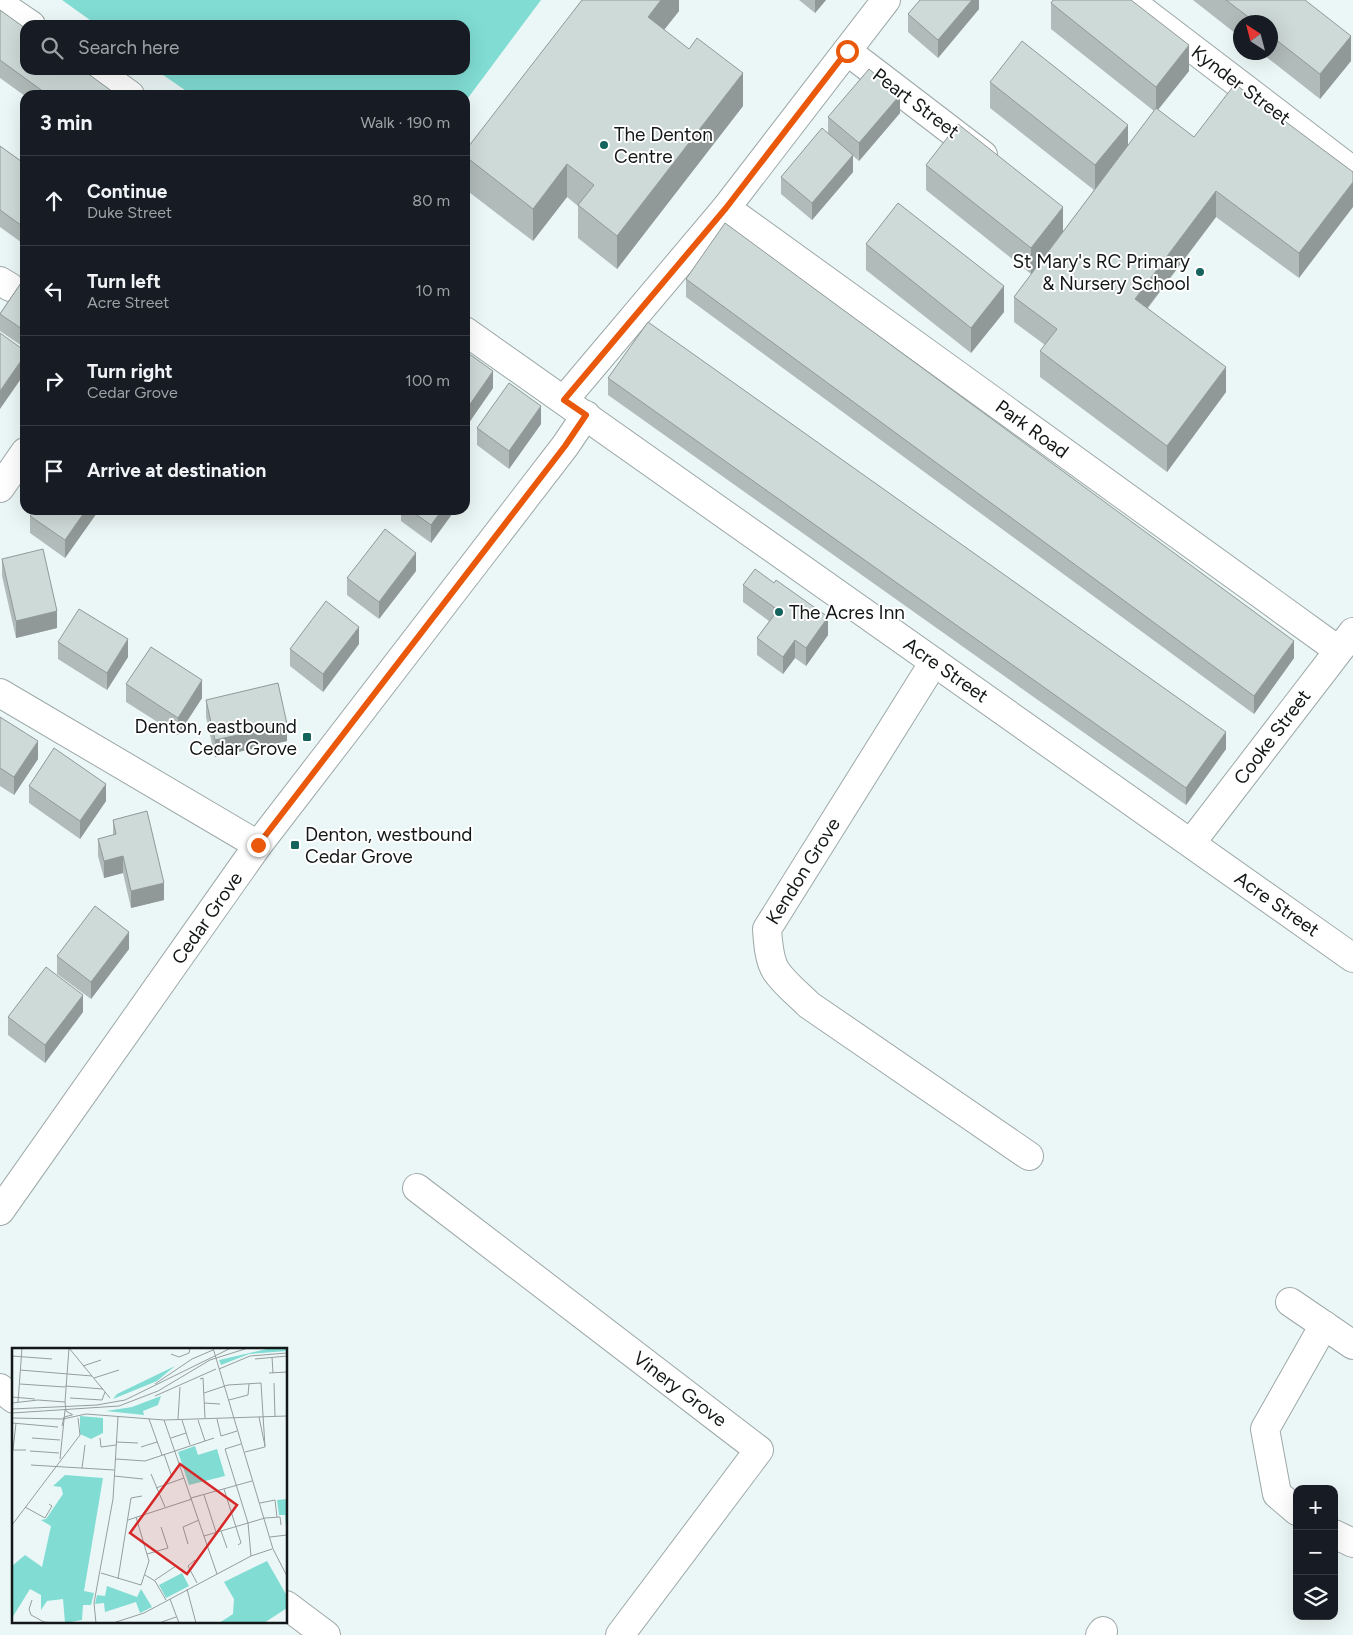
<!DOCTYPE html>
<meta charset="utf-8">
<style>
:root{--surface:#171b24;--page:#20242c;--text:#f1f3f6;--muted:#9ea1a6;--line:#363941}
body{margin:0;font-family:Figtree,sans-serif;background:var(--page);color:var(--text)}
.controls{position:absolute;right:15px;bottom:15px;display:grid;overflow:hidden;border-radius:10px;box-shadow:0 5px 20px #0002}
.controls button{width:45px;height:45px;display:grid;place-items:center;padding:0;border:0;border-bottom:1px solid var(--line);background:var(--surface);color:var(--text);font:25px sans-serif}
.compass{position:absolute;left:1233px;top:15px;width:45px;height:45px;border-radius:50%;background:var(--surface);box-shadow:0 5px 20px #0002;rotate:324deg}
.stop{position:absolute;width:15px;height:15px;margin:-11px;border:4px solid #ea580c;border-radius:50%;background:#fff}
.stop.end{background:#ea580c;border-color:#fff;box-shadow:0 1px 5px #0008}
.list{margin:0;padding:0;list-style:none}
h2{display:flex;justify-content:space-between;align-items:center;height:65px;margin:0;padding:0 20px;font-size:21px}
h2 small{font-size:16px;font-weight:400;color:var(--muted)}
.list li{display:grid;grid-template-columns:32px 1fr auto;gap:15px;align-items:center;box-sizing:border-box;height:90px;padding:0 20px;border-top:1px solid var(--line)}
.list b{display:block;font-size:19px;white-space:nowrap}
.list p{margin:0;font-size:16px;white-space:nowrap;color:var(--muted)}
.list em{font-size:16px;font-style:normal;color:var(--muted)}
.icon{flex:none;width:28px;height:28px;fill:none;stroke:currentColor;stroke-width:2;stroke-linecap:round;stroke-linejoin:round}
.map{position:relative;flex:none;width:1353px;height:1635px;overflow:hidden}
.search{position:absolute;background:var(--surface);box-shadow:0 5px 20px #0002;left:20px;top:20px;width:450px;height:55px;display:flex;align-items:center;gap:12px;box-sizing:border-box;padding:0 18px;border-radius:15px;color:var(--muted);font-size:19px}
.panel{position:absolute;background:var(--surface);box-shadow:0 5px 20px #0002;left:20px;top:90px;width:450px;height:425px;border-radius:15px}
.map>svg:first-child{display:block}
.green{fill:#81dcd3}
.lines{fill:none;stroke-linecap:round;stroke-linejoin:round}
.street-casing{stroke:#9da8a7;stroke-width:30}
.street{stroke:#fff;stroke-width:28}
.wall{fill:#b1bbba}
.shaded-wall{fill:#909997}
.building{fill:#cedad8;stroke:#909997}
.route{stroke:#ea580c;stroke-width:6}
.poi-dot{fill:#15635d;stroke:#fff;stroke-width:2}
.labels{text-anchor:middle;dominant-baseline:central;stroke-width:4;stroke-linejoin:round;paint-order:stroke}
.street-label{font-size:19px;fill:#131717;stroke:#fff}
.poi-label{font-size:19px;fill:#131717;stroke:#fff;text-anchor:start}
.inset-road{fill:none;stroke:#959d9d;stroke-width:1}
.view{fill:#d62828;fill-opacity:0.15;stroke:#d62828;stroke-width:2.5}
.inset-edge{fill:none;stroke:#131717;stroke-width:2.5}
</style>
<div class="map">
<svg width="1353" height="1635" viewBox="0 0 1353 1635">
<rect width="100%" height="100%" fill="#ebf7f6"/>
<!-- green -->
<polygon class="green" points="62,0 541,0 465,102 465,95 192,95 156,70 465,70 465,25 97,25"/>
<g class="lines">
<!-- street casing -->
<g class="street-casing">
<g id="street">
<polyline points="1129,0 1353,171"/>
<polyline points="0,4 31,25"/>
<polyline points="847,51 983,155"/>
<polyline points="95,70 130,95"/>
<polyline points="726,208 1338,650"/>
<polyline points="0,281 10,287"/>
<polyline points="465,331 1353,958"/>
<polyline points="564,400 726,208 886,0"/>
<polyline points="0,488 25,452"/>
<path d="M934 662 767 929C768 943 769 960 776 971 785 984 798 994 809 1005L1029 1156"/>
<polyline points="0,693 258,845"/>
<polyline points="1191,843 1353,632"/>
<polyline points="417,1188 759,1450 620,1635"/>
<polyline points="0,1211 258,845 565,446 586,415"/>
<polyline points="1290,1302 1353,1345"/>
<polyline points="0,1388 14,1399"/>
<polyline points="1297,1511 1277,1494 1265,1429 1324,1325"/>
<polyline points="1334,1534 1353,1543"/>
<polyline points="286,1605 326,1635"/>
<polyline points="1100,1635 1103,1631"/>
</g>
</g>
<!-- street -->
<use href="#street" class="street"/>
</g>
<!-- wall -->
<g class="wall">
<polygon points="679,0 679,11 664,30 743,106 617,269 578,238 578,206 567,197 533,241 465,189 465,151"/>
<polygon points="799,0 826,0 815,13"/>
<polygon points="979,0 979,9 938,58 908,32 908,14"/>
<polygon points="1193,0 1305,0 1351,61 1320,99 1260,52 1270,52 1270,22 1240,22 1240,37"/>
<polygon points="1051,3 1189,71 1158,110 1194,137 1353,172 1299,278 1216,217 1148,308 1226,392 1167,472 1040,377 1040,351 1045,345 1014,322 1014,297 1045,256 1031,274 926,190 926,165 1063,232 1094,190 990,108 990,82 1128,146 1154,111 1051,29"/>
<polygon points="0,10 117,95 25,95 25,96 0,78"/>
<polygon points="900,113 859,161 853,156 853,172 812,220 781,194 781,177 828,133 828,117"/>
<polygon points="0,146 25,164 25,245 0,227"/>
<polygon points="866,244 1004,312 971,353 866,270"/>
<polygon points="25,277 25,348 0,331 0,313"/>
<polygon points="686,279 1294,658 1254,714 686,297"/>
<polygon points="465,351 493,388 466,427 465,427"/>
<polygon points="608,378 1226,749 1186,805 608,395"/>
<polygon points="541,424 509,469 477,445 477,428"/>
<polygon points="34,510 99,510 65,558 30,533 30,516"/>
<polygon points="401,510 455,510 431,543 401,521"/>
<polygon points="2,559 57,628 16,638 2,576"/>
<polygon points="416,571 379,619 347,595 347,578"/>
<polygon points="743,585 828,635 806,666 795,658 783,674 757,655 757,638 769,621 743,602"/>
<polygon points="58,642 128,657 107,690 58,659"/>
<polygon points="359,644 323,692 290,666 290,649"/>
<polygon points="126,684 202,698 178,735 126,702"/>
<polygon points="206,700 287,741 215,757 206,717"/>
<polygon points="0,717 38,759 14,795 0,786"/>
<polygon points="29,786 106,801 80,839 29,803"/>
<polygon points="113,820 164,900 131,908 123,873 104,878 98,856 98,839 113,835"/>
<polygon points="129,949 91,999 57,974 57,956"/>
<polygon points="83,1012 45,1063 8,1035 8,1017"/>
</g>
<!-- shaded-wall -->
<g class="shaded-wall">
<polygon points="661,0 679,0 679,11 648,50 648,17"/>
<polygon points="815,0 826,0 815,13"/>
<polygon points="972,0 979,0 979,9 938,58 938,40"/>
<polygon points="1351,36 1351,61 1320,99 1320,74"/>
<polygon points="1189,45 1189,71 1156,112 1156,87"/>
<polygon points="743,73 743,106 617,269 617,236"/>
<polygon points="900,95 900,113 859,161 859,143"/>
<polygon points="1128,125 1128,150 1095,191 1095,165"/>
<polygon points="853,155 853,172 812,220 812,203"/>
<polygon points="567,164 567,197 533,241 533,209"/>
<polygon points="1353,182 1353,207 1299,278 1299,253"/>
<polygon points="1216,191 1216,217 1135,324 1135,299"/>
<polygon points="1063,207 1063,233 1031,274 1031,248"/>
<polygon points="1004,286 1004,312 971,353 971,328"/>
<polygon points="25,355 25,373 0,409 0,391"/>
<polygon points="1226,367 1226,392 1167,472 1167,446"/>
<polygon points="493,371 493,388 466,427 466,410"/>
<polygon points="541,406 541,424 509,469 509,451"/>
<polygon points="469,474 469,491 465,496 465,478"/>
<polygon points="86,510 99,510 65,558 65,540"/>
<polygon points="442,510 455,510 431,543 431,525"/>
<polygon points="416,553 416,571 379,619 379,602"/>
<polygon points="57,611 57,628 16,638 16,621"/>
<polygon points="828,617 828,635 806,666 806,648"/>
<polygon points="359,627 359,644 323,692 323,674"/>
<polygon points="128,639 128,657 107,690 107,673"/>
<polygon points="795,640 795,658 783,674 783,657"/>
<polygon points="1294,641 1294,658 1254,714 1254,696"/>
<polygon points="202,680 202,698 178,735 178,718"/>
<polygon points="287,724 287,741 215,757 215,740"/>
<polygon points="1226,732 1226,749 1186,805 1186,788"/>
<polygon points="38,741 38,759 14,795 14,777"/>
<polygon points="106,784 106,801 80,839 80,821"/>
<polygon points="123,856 123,873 104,878 104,861"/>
<polygon points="164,883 164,900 131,908 131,891"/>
<polygon points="129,932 129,949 91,999 91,982"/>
<polygon points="83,995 83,1012 45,1063 45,1045"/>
</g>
<!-- building -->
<g class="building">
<polygon points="582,0 661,0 648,17 689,49 697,38 743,73 617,236 578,205 594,185 567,164 533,209 465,156 465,151"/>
<polygon points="920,0 972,0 938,40 908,14"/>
<polygon points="1053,0 1131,0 1189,45 1156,87 1051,3"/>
<polygon points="1226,0 1305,0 1351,36 1320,74 1270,35 1270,22 1255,22"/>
<polygon points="0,10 25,28 25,70 83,70 117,95 48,95 0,60"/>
<polygon points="1022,41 1128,125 1095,165 990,82"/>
<polygon points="869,69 900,95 859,143 828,117"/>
<polygon points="1235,84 1353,172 1353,182 1299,253 1216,191 1135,299 1226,367 1167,446 1040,351 1057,329 1014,297 1156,108 1194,137"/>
<polygon points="958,124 1063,207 1031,248 926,165"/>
<polygon points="822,128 853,155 812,203 781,177"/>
<polygon points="0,146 25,164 25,228 0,210"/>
<polygon points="898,203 1004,286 971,328 866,244"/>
<polygon points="725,223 1294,641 1254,696 686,279"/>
<polygon points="25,277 25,331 0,314"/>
<polygon points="648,322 1226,732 1186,788 608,378"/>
<polygon points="0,333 25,351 25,355 0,391"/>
<polygon points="465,351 493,371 466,410 465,410"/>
<polygon points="509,383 541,406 509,451 477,428"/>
<polygon points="465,471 469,474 465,478"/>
<polygon points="34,510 86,510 65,540 30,516"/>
<polygon points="410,510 442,510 431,525"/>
<polygon points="385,529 416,553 379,602 347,578"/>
<polygon points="43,549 57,611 16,621 2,559"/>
<polygon points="755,569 774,583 776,580 828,617 806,648 795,640 783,657 757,638 778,610 743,585"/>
<polygon points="326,601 359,627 323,674 290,649"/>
<polygon points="79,609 128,639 107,673 58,642"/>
<polygon points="151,647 202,680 178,718 126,684"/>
<polygon points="278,683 287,724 215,740 206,700"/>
<polygon points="0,717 38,741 14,777 0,768"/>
<polygon points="54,748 106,784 80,821 29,786"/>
<polygon points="147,811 164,883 131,891 123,856 104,861 98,839 116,834 113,820"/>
<polygon points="95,906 129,932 91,982 57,956"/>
<polygon points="46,967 83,995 45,1045 8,1017"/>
</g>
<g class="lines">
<!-- route -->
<polyline class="route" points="258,845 565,446 586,415 564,400 726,208 847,51"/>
</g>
<!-- markers -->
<g class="poi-dot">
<circle cx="604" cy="145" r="5"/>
<circle cx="1200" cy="272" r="5"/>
<circle cx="779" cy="612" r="5"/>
<rect x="302" y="732" width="10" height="10" rx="2.5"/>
<rect x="290" y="840" width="10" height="10" rx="2.5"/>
</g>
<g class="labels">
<!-- street labels -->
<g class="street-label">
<text transform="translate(1241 85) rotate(37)">Kynder Street</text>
<text transform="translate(916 103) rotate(37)">Peart Street</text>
<text transform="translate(1032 429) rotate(36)">Park Road</text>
<text transform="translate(946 670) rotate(35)">Acre Street</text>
<text transform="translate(1272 737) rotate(-53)">Cooke Street</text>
<text transform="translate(803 871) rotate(-58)">Kendon Grove</text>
<text transform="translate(1277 904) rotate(35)">Acre Street</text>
<text transform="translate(207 918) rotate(-55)">Cedar Grove</text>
<text transform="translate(680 1389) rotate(37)">Vinery Grove</text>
</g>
<!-- poi labels -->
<g class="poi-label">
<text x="614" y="134">The Denton<tspan x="614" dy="22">Centre</tspan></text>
<text x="1190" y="261" text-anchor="end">St Mary's RC Primary<tspan x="1190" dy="22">&amp; Nursery School</tspan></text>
<text x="789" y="612">The Acres Inn</text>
<text x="297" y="726" text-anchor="end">Denton, eastbound<tspan x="297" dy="22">Cedar Grove</tspan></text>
<text x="305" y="834">Denton, westbound<tspan x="305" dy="22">Cedar Grove</tspan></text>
</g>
</g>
<!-- overview -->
<g transform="translate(12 1348)">
<rect width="275" height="275" fill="#ebf7f6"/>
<path d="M259 0H275V3L237 6 209 17 207 12ZM163 18 145 33 101 51 105 46ZM149 48 146 57 131 63 132 67 94 63 120 59ZM68 68 91 70V85L79 91 68 86ZM183 98 186 107 205 101 213 128 177 137 166 104ZM53 127 91 130 72 243 82 245 79 257H71L70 272 53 275 51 251 35 253 29 262V247L18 241 0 270V218L13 207 30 219 39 178 29 172 34 171 51 146 49 139 41 138ZM275 151V179H274L273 167H267L265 152ZM255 213 275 248V260L252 275H207L221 266 222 251 212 234ZM170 225 177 238 154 250 147 237ZM95 238 125 249 129 241 140 259 128 265 124 254 93 264 92 255 83 256 85 247 93 248Z" fill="#81dcd3"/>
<path class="inset-road" d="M57 0 98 50M201 0 261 201 275 228M159 6 167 9 177 5 178 0M0 8 40 11M260 9 261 25M243 11 275 8M71 18 89 12M207 21 238 8 275 5M8 22 80 28M257 25 275 24M82 30 107 22M188 31 191 30 193 70M262 35 263 69M8 36 53 39M143 36 180 11 201 2M53 38 91 41M192 45 216 37 249 35 253 99M143 48 204 21M0 49 23 51M58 50 90 52 93 44M217 52 236 47 237 36M6 54 10 0M53 54 57 0M0 55 26 52 53 54 54 63 61 67M192 55 208 56M0 61 85 57 113 52 219 0M0 65 107 58 146 43 198 12 236 0M247 69 253 98M0 70 51 71 74 66 152 72 275 68M137 71 150 107M166 71 168 39M205 71 209 88 225 83M152 72 205 226M170 72 178 97M186 72 193 93M0 75 46 79M4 75 1 102H14M50 78 52 69 60 67M20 90 48 92M88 90 89 99 104 97M159 90 174 85M104 94 126 95M229 96 213 101 236 175 239 208M129 99 145 94M18 103 47 105M233 104 253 99M152 106 160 129M48 111 53 62M104 111 133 113 202 90M19 117 102 122M70 120 73 97M139 126 153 159M102 128 131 131M144 140 172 130M212 141 229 195 226 197M192 147 204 184M179 150 240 133M248 155 263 152 265 169M13 159 33 170 40 158 37 156M116 172 180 151M0 177 68 87 66 70M209 183 215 200M192 188 253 170 268 169 269 177M258 189 275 187M176 196 171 179 187 172M135 206 156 200 149 179M183 212 176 218 185 235M89 225 129 237 137 213 124 169M133 227 143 233 154 252M106 231 119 150 130 148M143 232 164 218M175 241 184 275M158 251 167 275M20 252 17 261 19 267 32 274 42 275M84 275 82 255 101 151 106 69M101 275 132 265 239 208 260 201M147 275 164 269"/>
<path class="view" d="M168 116 225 157 175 226 118 185Z"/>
<rect width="275" height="275" class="inset-edge"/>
</g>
</svg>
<div class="controls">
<button>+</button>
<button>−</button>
<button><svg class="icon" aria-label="layers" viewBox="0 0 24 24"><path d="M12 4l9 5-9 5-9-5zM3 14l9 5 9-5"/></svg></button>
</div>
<svg class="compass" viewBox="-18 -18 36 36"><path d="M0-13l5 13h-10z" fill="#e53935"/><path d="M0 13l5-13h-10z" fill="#9ea1a6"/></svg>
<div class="stop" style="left:847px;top:51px"></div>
<div class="stop end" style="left:258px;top:845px"></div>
<div class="search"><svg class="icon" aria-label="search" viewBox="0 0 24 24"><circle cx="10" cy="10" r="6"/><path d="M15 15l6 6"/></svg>Search here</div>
<section class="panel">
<h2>3 min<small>Walk · 190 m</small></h2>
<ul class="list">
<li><svg class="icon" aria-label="ahead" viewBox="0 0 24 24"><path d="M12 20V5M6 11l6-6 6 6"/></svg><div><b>Continue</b><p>Duke Street</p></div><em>80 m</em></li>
<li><svg class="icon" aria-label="left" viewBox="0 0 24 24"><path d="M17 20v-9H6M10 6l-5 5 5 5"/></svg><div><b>Turn left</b><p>Acre Street</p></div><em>10 m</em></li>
<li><svg class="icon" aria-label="right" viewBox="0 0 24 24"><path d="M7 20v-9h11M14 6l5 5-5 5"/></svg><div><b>Turn right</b><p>Cedar Grove</p></div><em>100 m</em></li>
<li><svg class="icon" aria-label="arrive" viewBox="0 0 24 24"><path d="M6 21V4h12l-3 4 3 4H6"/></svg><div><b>Arrive at destination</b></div></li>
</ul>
</section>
</div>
